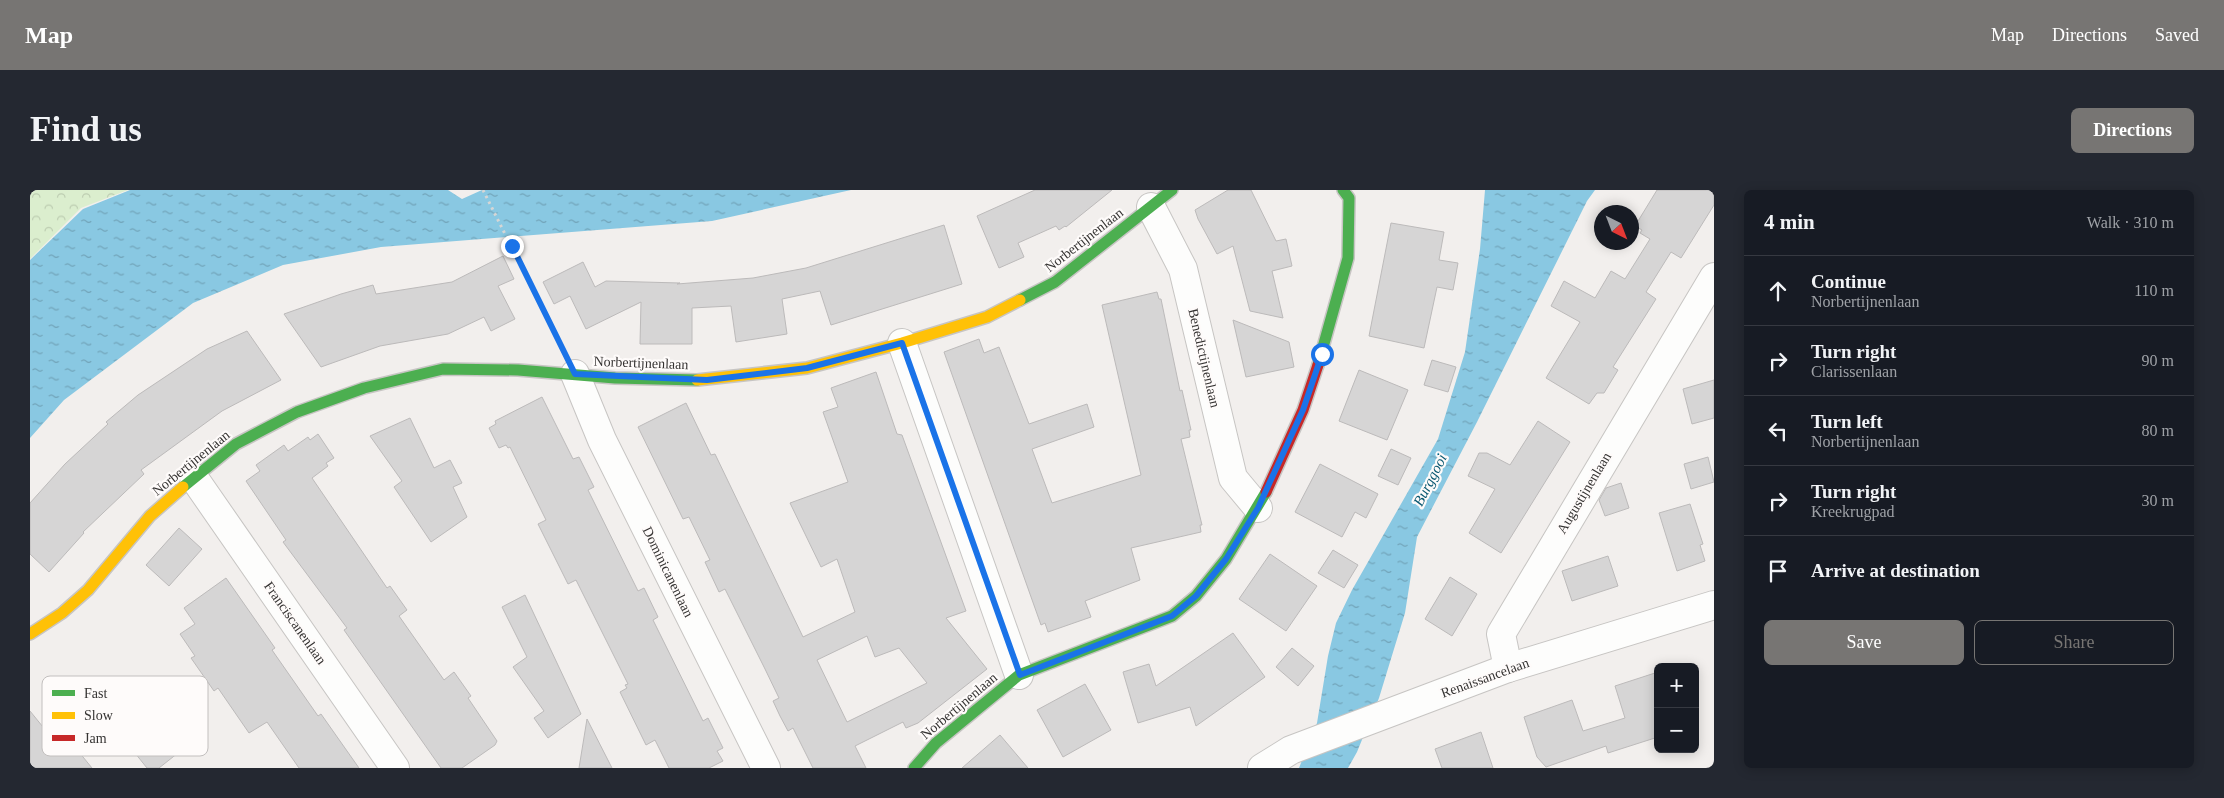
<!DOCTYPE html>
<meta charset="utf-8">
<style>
:root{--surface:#171b24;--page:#242831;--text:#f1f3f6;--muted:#9ea1a6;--line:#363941;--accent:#777573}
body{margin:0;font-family:"Times New Roman",serif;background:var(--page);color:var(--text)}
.controls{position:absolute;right:15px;bottom:15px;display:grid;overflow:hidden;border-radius:8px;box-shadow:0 2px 12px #0003}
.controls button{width:45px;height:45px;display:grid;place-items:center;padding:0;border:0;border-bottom:1px solid var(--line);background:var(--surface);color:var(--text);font:25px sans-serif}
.compass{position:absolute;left:1564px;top:15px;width:45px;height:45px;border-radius:50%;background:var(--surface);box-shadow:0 2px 12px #0003;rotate:138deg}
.stop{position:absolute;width:15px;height:15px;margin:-11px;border:4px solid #1a73e8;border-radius:50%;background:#fff}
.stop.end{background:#1a73e8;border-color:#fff;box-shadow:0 1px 5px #0008}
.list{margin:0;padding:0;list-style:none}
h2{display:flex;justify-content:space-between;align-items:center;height:65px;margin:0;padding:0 20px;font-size:21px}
h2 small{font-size:16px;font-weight:400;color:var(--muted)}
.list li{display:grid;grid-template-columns:32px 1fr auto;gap:15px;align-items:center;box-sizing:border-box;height:70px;padding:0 20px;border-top:1px solid var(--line)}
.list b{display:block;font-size:19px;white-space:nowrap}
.list p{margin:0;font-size:16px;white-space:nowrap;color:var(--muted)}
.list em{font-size:16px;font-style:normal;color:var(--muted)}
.actions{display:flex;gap:10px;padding:15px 20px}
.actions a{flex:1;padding:11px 0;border:1px solid var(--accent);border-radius:8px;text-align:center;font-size:18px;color:var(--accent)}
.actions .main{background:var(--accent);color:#fff}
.icon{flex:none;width:28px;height:28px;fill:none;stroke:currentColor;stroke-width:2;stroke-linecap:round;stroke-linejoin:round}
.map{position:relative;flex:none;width:1684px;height:578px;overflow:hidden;border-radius:8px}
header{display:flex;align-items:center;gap:30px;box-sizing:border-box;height:70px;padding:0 25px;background:var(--accent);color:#fff}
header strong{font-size:24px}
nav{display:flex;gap:28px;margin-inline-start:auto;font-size:18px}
.intro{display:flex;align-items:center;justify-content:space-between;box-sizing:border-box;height:120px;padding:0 30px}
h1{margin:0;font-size:35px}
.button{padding:12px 22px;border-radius:8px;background:var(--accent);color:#fff;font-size:18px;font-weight:700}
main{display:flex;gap:30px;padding:0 30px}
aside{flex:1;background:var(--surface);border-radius:8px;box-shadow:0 2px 12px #0003}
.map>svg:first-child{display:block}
.park{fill:url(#park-crowns)}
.water{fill:url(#water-ripples)}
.building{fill:#d6d5d5;stroke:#bcbaba;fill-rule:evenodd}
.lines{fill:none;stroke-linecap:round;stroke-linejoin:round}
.street-casing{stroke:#c7c5c3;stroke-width:30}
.fast-casing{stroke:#c7c5c3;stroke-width:14}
.slow-casing{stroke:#c7c5c3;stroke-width:14}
.jam-casing{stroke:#c7c5c3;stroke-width:14}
.path{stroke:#d6d6d5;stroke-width:3;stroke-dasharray:2.5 4;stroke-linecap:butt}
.street{stroke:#fdfdfc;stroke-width:28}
.fast{stroke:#4caf50;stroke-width:11}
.slow{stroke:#ffc107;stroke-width:11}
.jam{stroke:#c62828;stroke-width:11}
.route{stroke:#1a73e8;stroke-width:6}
.labels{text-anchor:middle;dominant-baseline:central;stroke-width:4.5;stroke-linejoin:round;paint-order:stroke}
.street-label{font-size:14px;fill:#353332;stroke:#fefbfa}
.water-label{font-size:15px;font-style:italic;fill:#095871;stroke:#fefbfa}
.key{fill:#fefbfa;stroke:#c2bfbe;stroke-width:1}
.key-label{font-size:14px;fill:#353332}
</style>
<header>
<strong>Map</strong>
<nav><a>Map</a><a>Directions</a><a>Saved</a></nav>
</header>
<div class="intro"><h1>Find us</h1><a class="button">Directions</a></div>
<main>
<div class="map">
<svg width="1684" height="578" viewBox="0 0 1684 578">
<defs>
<pattern id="park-crowns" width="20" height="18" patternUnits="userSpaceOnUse" patternTransform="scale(1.25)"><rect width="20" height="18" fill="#dbeece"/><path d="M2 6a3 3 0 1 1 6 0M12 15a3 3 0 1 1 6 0" fill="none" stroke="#bdcdb1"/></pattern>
<pattern id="water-ripples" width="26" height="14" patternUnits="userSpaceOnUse" patternTransform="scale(1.25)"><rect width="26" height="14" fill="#89c8e2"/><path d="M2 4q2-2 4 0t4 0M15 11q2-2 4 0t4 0" fill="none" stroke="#71a3b8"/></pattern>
</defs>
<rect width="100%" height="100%" fill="#f2efed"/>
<!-- park -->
<polygon class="park" points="0,0 98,0 51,18 0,69"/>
<!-- water -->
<g class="water">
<polygon points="100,0 418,0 432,9 452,0 821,0 682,31 351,57 253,75 163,113 34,210 0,248 0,70 53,19"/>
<polygon points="1455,0 1565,0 1557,11 1447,232 1387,347 1375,423 1349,508 1327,562 1318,578 1269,578 1287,533 1298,466 1306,433 1322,400 1408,249 1435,162 1450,59"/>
</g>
<!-- building -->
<g class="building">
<polygon points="1005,0 1082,0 1036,37 1035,36 1029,40 1026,36 988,53 994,67 969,78 947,26"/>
<polygon points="1198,0 1221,0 1246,51 1256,49 1262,76 1242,81 1253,128 1220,121 1203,56 1187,64 1168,29 1165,20"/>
<polygon points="1627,0 1684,0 1684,15 1651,68 1641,62 1616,102 1626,109 1583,177 1588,180 1574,203 1567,203 1559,214 1516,188 1550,132 1521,116 1534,91 1565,108 1581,81 1595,89 1620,49 1610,43 1612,40 1605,36"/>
<polygon points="1361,33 1414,42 1409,70 1428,73 1423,100 1407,97 1394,158 1339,146"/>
<polygon points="914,35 932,94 801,135 790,101 752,109 757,144 706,152 701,116 662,118 662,154 610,154 611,112 556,139 540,106 524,114 513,92 553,72 565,97 576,91 650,93 647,94 723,88 776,78"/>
<polygon points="473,66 484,89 468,96 485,129 461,141 454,127 418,144 350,156 291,177 254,124 311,104 343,95 346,104 422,92"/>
<polygon points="1127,102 1129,109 1131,109 1150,201 1152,200 1161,240 1159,240 1160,247 1151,249 1172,335 1170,335 1171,342 1101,358 1110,390 1055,411 1061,427 1018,442 1015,433 1011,435 914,162 949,149 954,163 969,157 999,234 1057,214 1064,237 1002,259 1022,313 1111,285 1072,115"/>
<polygon points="1203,130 1259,152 1264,177 1216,187"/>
<polygon points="217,141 251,190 192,221 111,280 114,284 53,342 54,343 19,382 0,364 0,313 35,274 78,234 76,232 108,205 177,159"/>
<polygon points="1402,170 1426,177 1418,202 1394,195"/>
<polygon points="1329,180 1378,200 1357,250 1309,231"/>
<path d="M846 182 867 244 872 245 936 421 916 428 957 479 888 533 876 538 873 532 825 556 836 578H783L763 538 758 541 750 526 743 511 749 508 735 479 695 399 689 402 675 372 680 370 659 327 653 329 608 237 656 213 681 265 685 264 773 447 825 422 807 369 791 377 760 313 818 292 793 222 808 217 801 198ZM837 446 845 467 869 458 897 493 817 532 787 470Z"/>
<polygon points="1684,190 1684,228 1662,234 1653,199"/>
<polygon points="512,207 543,269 549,267 564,297 558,300 608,401 614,398 628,427 623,430 673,531 678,528 693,558 687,561 693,571 679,578 639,578 625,550 616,555 590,502 597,498 595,495 598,494 546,390 538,394 508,334 516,330 480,257 478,258 476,255 469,258 459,238 466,234 465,231"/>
<polygon points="380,228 404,278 420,270 432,293 423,297 437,327 401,352 364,297 372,291 340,246"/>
<polygon points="1508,231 1540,252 1471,363 1439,343 1465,299 1438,286 1449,263 1457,263 1480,275"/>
<polygon points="288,244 304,268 296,273 298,276 282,288 357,398 360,396 377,420 369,426 414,490 424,482 441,506 438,508 467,551 465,555 432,578 411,578 314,440 317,438 253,352 256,350 216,291 230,281 226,275 254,255 258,261 278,247 280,250"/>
<polygon points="1361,259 1381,268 1368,295 1348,286"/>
<polygon points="1678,267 1684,292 1661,299 1654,274"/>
<polygon points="1290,274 1348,304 1336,328 1325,322 1312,347 1265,322"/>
<polygon points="1591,293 1599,318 1575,326 1569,310 1576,298"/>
<polygon points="1660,314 1673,354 1670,355 1675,371 1647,381 1629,323"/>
<polygon points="149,338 172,359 139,396 116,375"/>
<polygon points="1303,360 1328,375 1314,398 1288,383"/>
<polygon points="1240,364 1287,396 1256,441 1209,409"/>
<polygon points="1578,366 1588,396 1542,411 1532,381"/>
<polygon points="1420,387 1447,404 1422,446 1395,429"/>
<polygon points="196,388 245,458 242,460 288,526 291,524 329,578 269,578 237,532 219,543 188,498 184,501 161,468 165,466 150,444 165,434 154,418"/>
<polygon points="495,405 551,524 518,548 504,528 514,521 483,477 497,467 472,417"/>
<polygon points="1203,443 1235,487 1166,536 1160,517 1108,533 1093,482 1119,474 1126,496"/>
<polygon points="1262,458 1284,476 1268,496 1246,477"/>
<polygon points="1628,482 1628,547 1578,563 1576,556 1516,577 1507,567 1494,527 1542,510 1553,541 1595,528 1585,496"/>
<polygon points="1055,494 1081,540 1033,567 1007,520"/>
<polygon points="0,521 30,558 40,551 62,578 0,578"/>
<polygon points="557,529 582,578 549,578"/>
<polygon points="136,538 153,559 129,578 117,578 105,563"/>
<polygon points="1451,542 1463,578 1412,578 1405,559"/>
<polygon points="970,545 998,578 932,578"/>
</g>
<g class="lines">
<!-- street casing -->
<g class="street-casing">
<g id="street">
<polyline points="1121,17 1153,79 1203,288 1228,318"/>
<polyline points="872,153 989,485"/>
<polyline points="545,184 572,250 736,578"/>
<polyline points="164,288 365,578"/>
<polyline points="1478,478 1471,444 1684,87"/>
<polyline points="1232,578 1261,560 1478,478 1684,415"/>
</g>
</g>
<!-- fast casing -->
<g class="fast-casing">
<g id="fast">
<polyline points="990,110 1025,92 1142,0"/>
<polyline points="1288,175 1318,68 1319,8 1313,0"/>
<polyline points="153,297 206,254 267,222 334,198 413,179 488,180 585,188 667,190"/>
<polyline points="884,578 906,553 989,485 1142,426 1166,406 1196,369 1236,302"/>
</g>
</g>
<!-- slow casing -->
<g class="slow-casing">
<g id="slow">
<polyline points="667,190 777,178 872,153 957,127 990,110"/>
<polyline points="0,444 32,423 58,400 120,326 153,297"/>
</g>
</g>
<!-- jam casing -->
<g class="jam-casing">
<polyline id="jam" points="1236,302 1273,220 1288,175"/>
</g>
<!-- path -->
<polyline class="path" points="453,0 531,156"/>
<!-- street -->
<use href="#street" class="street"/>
<!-- fast -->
<use href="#fast" class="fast"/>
<!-- slow -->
<use href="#slow" class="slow"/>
<!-- jam -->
<use href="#jam" class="jam"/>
</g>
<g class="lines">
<!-- route -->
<polyline class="route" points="482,56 545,184 677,190 777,178 872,153 990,485 1142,426 1166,406 1196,369 1228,318 1273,220 1292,164"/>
</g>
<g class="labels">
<!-- street labels -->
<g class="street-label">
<text transform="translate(1054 50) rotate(-38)">Norbertijnenlaan</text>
<text transform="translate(1174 168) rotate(77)">Benedictijnenlaan</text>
<text transform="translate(611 173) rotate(2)">Norbertijnenlaan</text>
<text transform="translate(161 273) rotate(-39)">Norbertijnenlaan</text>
<text transform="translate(1554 303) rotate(-59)">Augustijnenlaan</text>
<text transform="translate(638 382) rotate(64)">Dominicanenlaan</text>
<text transform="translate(265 433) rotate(55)">Franciscanenlaan</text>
<text transform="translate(1455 488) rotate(-20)">Renaissancelaan</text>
<text transform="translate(929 516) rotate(-40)">Norbertijnenlaan</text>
</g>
<!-- water labels -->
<g class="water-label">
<text transform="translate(1400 290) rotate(-63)">Burggooi</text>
</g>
</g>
<!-- legend -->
<rect x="12" y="486" width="166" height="80" rx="8" class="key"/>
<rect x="22" y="500" width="23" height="6" fill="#4caf50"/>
<rect x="22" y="522" width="23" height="7" fill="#ffc107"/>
<rect x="22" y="545" width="23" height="6" fill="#c62828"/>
<g class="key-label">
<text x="54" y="508">Fast</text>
<text x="54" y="530">Slow</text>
<text x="54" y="553">Jam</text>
</g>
</svg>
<div class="controls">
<button>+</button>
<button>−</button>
</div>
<svg class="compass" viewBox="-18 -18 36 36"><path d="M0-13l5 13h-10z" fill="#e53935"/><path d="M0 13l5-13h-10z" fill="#9ea1a6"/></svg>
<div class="stop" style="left:1292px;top:164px"></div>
<div class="stop end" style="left:482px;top:56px"></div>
</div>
<aside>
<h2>4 min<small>Walk · 310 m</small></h2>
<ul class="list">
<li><svg class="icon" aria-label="ahead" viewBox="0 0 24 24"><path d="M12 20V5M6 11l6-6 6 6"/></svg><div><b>Continue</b><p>Norbertijnenlaan</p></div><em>110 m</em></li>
<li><svg class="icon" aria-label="right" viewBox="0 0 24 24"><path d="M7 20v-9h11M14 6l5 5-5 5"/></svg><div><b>Turn right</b><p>Clarissenlaan</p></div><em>90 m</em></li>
<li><svg class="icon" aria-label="left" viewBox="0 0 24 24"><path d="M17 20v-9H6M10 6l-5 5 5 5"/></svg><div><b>Turn left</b><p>Norbertijnenlaan</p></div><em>80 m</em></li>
<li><svg class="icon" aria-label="right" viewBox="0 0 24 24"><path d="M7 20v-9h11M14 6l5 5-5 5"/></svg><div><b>Turn right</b><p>Kreekrugpad</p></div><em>30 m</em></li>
<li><svg class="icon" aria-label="arrive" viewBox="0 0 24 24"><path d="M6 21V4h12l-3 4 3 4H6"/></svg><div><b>Arrive at destination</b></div></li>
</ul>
<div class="actions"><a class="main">Save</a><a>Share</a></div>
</aside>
</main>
